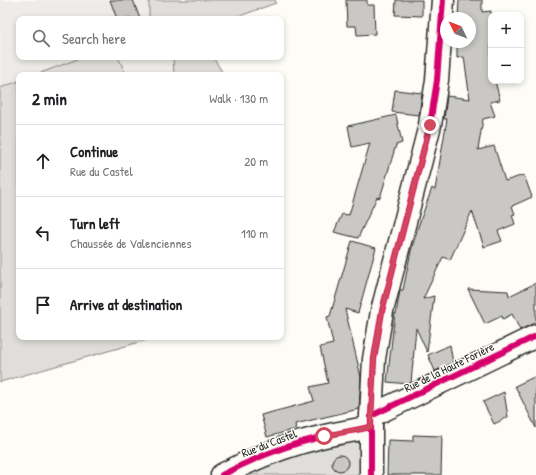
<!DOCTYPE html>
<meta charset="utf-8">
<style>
:root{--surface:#fff;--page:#f6f6f6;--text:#202124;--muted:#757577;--line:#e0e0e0}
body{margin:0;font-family:"Patrick Hand",sans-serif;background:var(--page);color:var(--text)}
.controls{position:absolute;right:12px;top:12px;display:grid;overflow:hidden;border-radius:8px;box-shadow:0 2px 6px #0003}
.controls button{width:36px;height:36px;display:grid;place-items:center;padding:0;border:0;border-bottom:1px solid var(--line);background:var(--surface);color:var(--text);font:20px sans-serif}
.compass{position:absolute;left:440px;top:12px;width:36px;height:36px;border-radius:50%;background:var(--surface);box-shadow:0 2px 6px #0003;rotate:313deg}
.stop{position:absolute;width:12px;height:12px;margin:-9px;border:3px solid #d1495b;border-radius:50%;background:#fff}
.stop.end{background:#d1495b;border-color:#fff;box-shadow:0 1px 4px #0008}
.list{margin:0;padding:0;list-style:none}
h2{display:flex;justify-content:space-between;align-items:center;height:52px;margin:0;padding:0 16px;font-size:17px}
h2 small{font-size:13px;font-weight:400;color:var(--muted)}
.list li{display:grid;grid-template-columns:26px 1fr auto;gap:12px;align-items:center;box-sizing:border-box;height:72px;padding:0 16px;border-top:1px solid var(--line)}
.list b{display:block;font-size:15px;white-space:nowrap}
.list p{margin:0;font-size:13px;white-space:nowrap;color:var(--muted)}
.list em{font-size:13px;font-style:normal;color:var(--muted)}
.icon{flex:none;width:22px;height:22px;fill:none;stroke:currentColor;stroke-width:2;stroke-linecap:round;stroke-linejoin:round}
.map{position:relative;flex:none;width:536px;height:475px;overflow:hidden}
.search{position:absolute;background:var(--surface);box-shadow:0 2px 6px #0003;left:16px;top:16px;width:268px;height:44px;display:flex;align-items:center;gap:10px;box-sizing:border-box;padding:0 14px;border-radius:8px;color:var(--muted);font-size:15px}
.panel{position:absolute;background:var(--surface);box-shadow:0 2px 6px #0003;left:16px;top:72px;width:268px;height:268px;border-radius:8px}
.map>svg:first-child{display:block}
.built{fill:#edece8}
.green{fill:#dfdeda;stroke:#858482}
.building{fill:#c9c8c4;stroke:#2b2b2b}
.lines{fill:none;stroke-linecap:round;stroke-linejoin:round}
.minor-casing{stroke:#2b2b2b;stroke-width:25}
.major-casing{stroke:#2b2b2b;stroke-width:25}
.minor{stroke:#fdfcf7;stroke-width:22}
.major{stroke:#fdfcf7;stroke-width:22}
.cycleway-casing{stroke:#fdfcf7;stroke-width:8}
.cycleway{stroke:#d6006c;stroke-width:6}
.route{stroke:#d1495b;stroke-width:5}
.labels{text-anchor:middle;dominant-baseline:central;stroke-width:3;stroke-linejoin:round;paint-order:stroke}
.street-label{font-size:12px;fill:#2b2b2b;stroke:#fdfcf7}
</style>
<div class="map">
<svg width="536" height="475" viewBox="0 0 536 475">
<rect width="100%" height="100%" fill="#fdfcf7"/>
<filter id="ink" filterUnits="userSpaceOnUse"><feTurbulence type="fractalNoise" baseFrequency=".025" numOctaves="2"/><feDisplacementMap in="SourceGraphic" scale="8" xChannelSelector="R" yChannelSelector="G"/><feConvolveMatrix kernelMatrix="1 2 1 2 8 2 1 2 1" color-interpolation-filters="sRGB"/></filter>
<g filter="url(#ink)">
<!-- built -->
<polygon class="built" points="0,0 275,0 276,3 231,19 19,19 19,57 173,57 174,75 19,75 19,337 157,337 0,382"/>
<!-- green -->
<g class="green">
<polygon points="149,0 275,0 276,3 231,19 149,19"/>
<polygon points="83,57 118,57 125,72 129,75 35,75"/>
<polygon points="173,57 213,57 224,75 174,75"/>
<polygon points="19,81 19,337 157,337 0,382 0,88"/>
<polygon points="371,427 371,475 222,475"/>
</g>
<!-- building -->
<g class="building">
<polygon points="110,0 133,0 140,19 117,19"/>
<polygon points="346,0 367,0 367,5 374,5 375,34 357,35 356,26 347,26"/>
<polygon points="396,0 422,0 422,16 395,15"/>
<polygon points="459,0 482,0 482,12 491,11 491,81 495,81 500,100 490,102 495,116 483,119 478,150 494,146 505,181 524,175 532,197 512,206 515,214 512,215 515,224 498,231 502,241 484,247 472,211 450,260 443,257 423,299 434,296 427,352 416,328 411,383 408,384 387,382 395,313 396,314 400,290 403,290 411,251 418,227 432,188 435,190 447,119 444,119 447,96 470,99 464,57 457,58 457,42 470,42 470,18 458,18"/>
<polygon points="395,90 422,93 419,115 392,112"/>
<polygon points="396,115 402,143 396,145 380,198 377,197 358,238 334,232 342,214 349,215 370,143 352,147 348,126"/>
<polygon points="352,241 376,248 358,313 345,309 361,377 359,409 295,424 296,429 267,437 261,415 314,401 310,387 328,383 320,347 333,344 327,317 330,316"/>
<polygon points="536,283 536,322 520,330 512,314 503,319 502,316 485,324 468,289 508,291 509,296"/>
<polygon points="450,345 453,363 435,371 428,355"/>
<polygon points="536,376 536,428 515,386"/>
<polygon points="504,392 508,417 494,424 483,402"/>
<polygon points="413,435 442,436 441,475 387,475 388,440 413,441"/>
<circle cx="340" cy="463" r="8"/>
</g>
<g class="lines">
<!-- minor casing -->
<g class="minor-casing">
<g id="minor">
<polyline points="371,416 536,336"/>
<path d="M222 475C252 459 284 446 317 438 335 433 353 431 371 427"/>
</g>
</g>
<!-- major casing -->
<g class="major-casing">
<polyline id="major" points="371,475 371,416 374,359 382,311 430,125 437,80 443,0"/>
</g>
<!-- minor -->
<use href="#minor" class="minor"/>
<!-- major -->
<use href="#major" class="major"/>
<!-- cycleway casing -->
<g class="cycleway-casing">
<g id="cycleway">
<polyline points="371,416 536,336"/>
<path d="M222 475C252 459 284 446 317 438 335 433 353 431 371 427"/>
<polyline points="371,475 371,416 374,359 382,311 430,125 437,80 443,0"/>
</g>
</g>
<!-- cycleway -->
<use href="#cycleway" class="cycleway"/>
</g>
</g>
<g class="lines" filter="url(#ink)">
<!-- route -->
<polyline class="route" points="324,436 371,427 374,359 382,311 430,125"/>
</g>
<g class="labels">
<!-- street labels -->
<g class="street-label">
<text transform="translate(449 367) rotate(-26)">Rue de la Haute Forière</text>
<text transform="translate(269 443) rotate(-21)">Rue du Castel</text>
</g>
</g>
</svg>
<div class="controls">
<button>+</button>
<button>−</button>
</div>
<svg class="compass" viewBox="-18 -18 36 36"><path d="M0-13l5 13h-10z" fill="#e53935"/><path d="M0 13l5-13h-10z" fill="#757577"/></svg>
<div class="stop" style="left:324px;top:436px"></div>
<div class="stop end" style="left:430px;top:125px"></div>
<div class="search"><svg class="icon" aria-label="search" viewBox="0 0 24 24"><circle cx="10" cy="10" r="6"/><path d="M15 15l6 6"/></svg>Search here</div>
<section class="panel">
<h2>2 min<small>Walk · 130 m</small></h2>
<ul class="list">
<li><svg class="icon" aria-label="ahead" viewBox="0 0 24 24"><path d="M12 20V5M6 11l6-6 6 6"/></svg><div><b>Continue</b><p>Rue du Castel</p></div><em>20 m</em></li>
<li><svg class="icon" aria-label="left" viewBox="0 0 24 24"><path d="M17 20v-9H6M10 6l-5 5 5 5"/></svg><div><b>Turn left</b><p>Chaussée de Valenciennes</p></div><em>110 m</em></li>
<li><svg class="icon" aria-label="arrive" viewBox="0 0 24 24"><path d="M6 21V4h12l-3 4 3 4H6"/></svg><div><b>Arrive at destination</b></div></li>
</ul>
</section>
</div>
